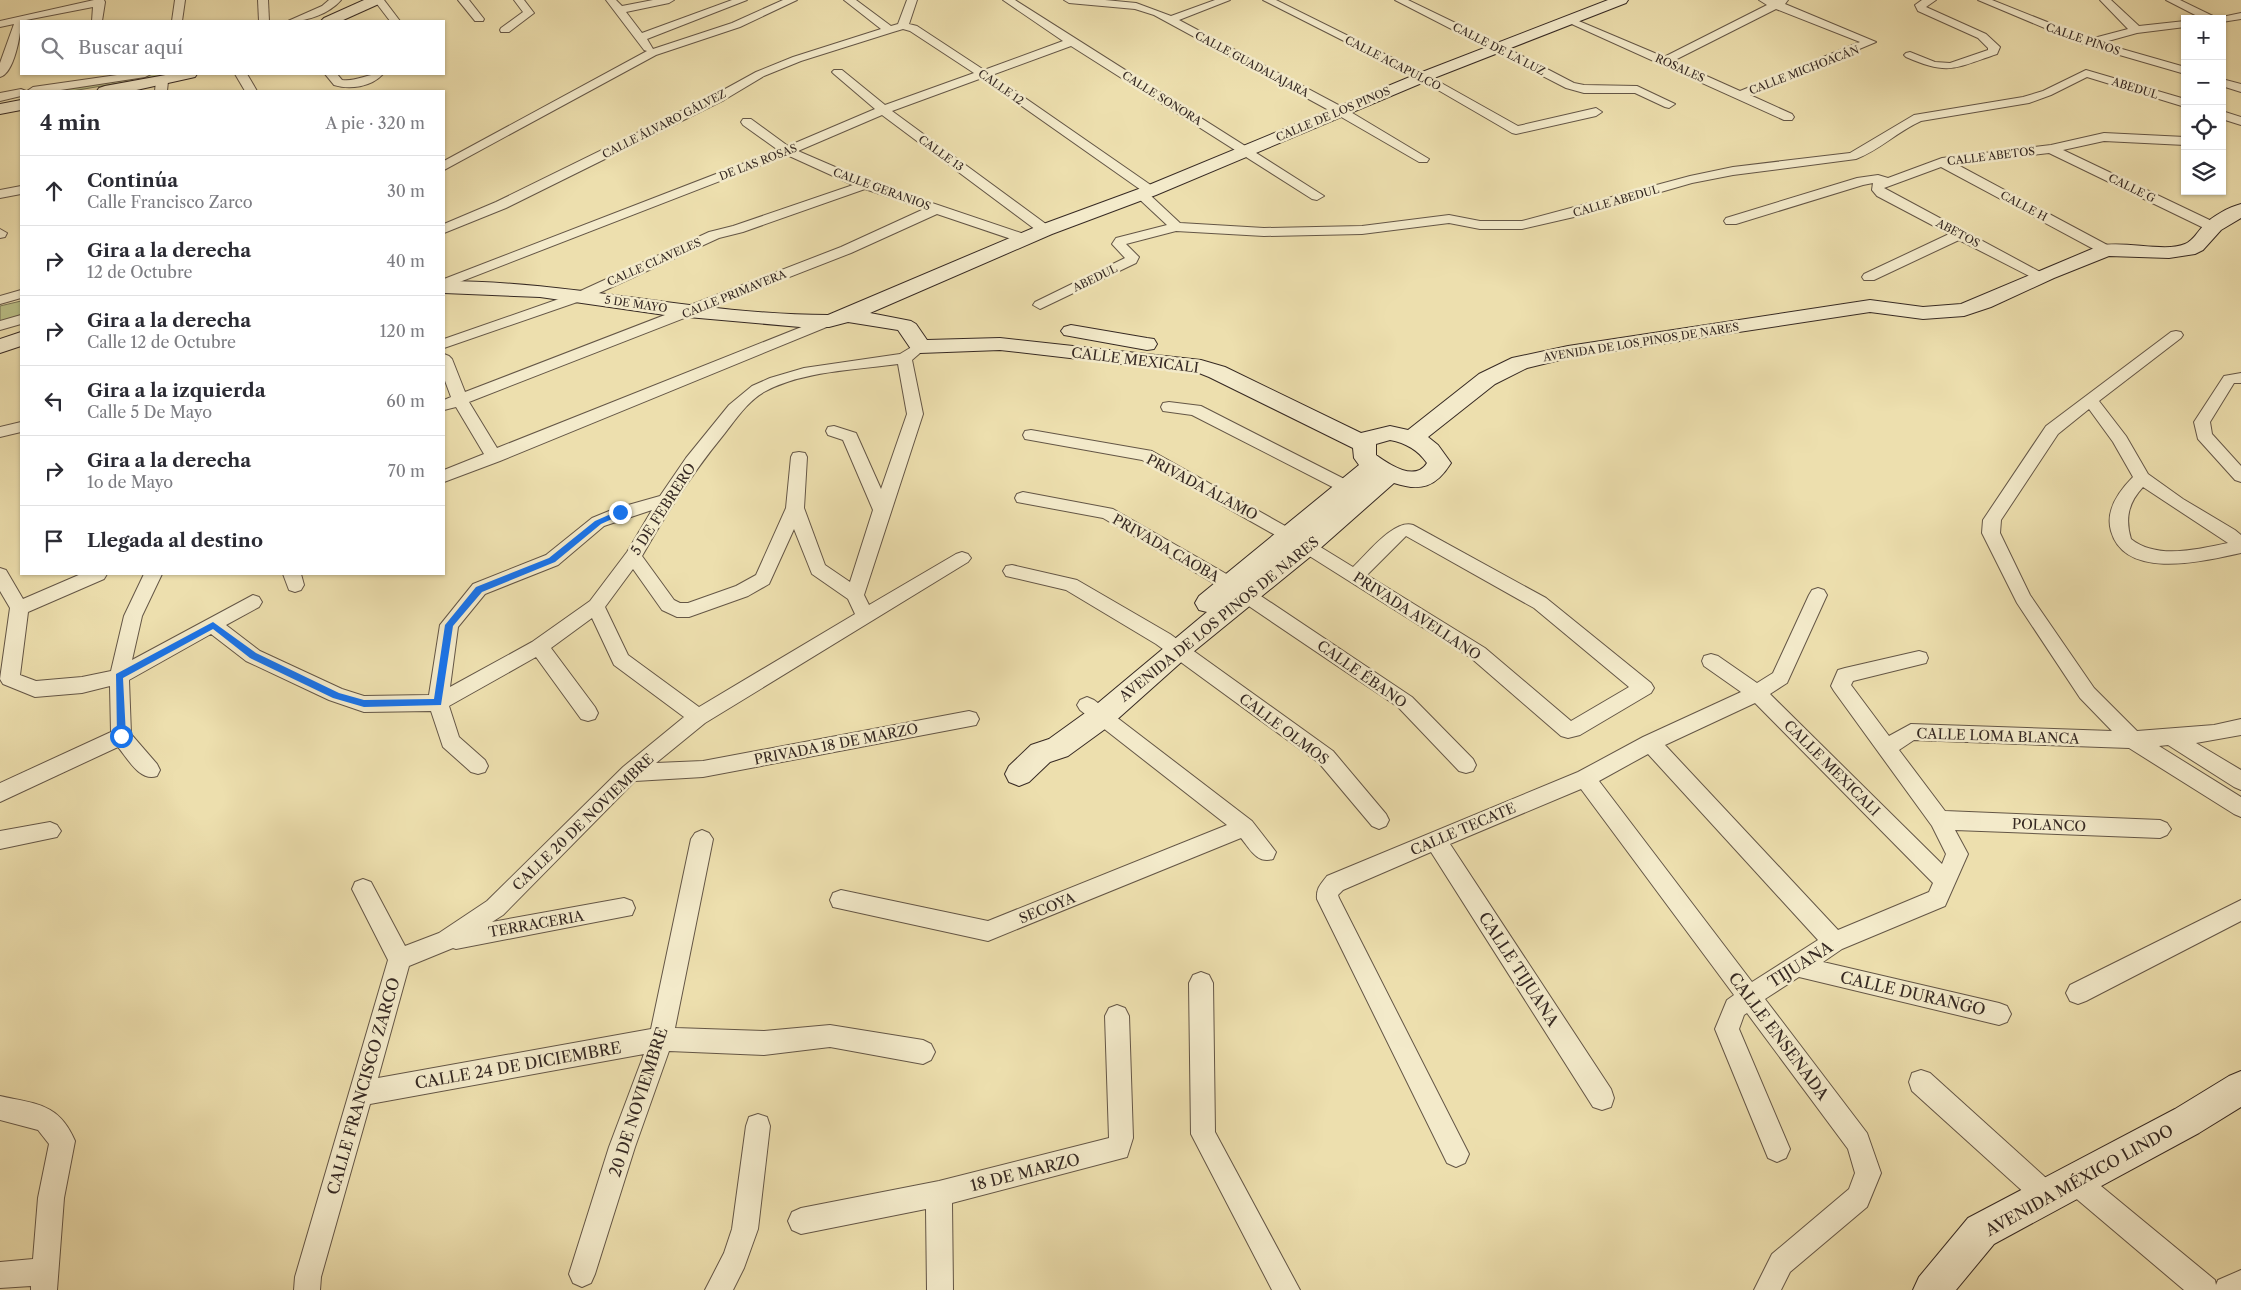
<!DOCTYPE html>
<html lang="es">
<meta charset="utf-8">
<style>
:root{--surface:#fff;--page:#f7f7f7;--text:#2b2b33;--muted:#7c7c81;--line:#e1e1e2}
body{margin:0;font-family:"Libre Caslon Text",serif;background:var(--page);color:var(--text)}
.controls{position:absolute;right:15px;top:15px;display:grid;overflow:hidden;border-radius:0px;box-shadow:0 1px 4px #0004}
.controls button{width:45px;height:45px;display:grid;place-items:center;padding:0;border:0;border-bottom:1px solid var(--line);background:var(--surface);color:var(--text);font:25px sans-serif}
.stop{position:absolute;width:15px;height:15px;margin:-11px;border:4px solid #1a73e8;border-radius:50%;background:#fff}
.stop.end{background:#1a73e8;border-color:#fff;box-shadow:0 1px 5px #0008}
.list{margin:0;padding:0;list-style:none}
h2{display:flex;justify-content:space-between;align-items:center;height:65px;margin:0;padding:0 20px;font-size:21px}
h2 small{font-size:16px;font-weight:400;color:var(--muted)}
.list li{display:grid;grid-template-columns:32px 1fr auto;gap:15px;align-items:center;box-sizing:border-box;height:70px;padding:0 20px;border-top:1px solid var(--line)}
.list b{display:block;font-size:19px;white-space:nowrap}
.list p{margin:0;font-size:16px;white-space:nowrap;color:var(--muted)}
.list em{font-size:16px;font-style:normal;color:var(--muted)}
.icon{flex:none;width:28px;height:28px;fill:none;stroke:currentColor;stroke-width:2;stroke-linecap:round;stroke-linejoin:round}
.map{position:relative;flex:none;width:2241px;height:1290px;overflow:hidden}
.search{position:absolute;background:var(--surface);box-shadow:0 1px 4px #0004;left:20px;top:20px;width:425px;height:55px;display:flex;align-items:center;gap:12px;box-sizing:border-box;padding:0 18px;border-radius:0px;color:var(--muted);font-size:19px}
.panel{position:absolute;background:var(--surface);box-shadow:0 1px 4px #0004;left:20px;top:90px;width:425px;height:485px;border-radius:0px}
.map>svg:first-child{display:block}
.green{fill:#bbc188;stroke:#787556}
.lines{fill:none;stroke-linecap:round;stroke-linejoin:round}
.street-casing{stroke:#645646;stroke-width:2}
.secondary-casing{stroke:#362923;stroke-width:2}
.street{fill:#f3eaca;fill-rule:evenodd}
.secondary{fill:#f3eaca;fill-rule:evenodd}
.route{fill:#1a73e8}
.labels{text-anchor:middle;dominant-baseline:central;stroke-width:5;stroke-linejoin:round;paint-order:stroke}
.far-street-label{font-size:11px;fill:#362923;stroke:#f3eaca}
.street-label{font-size:14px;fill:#362923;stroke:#f3eaca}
.near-street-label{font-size:16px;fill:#362923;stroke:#f3eaca}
</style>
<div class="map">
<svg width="2241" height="1290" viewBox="0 0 2241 1290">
<rect width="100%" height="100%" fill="#eddfae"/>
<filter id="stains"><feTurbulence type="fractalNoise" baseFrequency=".004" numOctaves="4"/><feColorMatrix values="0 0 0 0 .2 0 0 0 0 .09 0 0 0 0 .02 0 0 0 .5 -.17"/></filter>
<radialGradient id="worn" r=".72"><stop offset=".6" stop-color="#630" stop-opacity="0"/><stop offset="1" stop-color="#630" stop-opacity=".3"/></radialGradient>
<!-- green -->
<g class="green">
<polygon points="154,74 173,74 72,91 48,91"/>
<polygon points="21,301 21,319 0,326 0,306"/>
</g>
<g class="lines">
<!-- street casing -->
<g class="street-casing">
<g id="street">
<path d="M94 0H104L105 2 102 21H92L93 7 21 21C21 34 14 74 0 77V63L14 24 0 27V21Z"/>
<polygon points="175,0 185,0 182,21 172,21"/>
<polygon points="258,0 268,0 269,21 259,21"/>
<path d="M329 0H341C329 14 306 22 288 21L322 6Z"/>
<polygon points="374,0 384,0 400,21 390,21"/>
<polygon points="458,0 469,0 484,19 483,21 475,21"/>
<polygon points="514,0 524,0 534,13 509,32 501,32 500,30 501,28 523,12"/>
<polygon points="606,0 616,0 622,6 653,0 674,0 669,3 626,12 642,33 732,0 747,0 647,39 653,49 732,23 783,0 797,0 740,27 656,55 444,170 444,161 647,51 644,50"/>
<path d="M844 0H856L891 26 898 24 907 0H917L909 24 917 26 984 70 1063 41 1003 0H1015L1324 196 1317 200 1312 199 1071 46 992 75 1155 188 1157 191 1150 195 1180 223 1264 228 1362 226 1449 215 1480 221H1522L1690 176 1733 167 1850 153 1914 115 2023 97 2043 91 2086 70 2185 99V107L2087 77 2051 95 2029 103 1921 121C1898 131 1880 150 1856 159L1733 175 1692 183 1574 217 1522 229H1480L1449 223 1362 234 1264 236 1176 231 1126 244 1139 257 1136 263 1040 309 1033 305 1035 302 1125 258 1112 244 1116 238 1167 225 1137 197 1135 194 1141 190 982 78 892 111 1050 227 1052 230 1050 233H1040L882 115 798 151 870 182 1030 236 1032 239 1030 242H1020L937 214 851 253 469 402 497 448 824 318 829 317 836 321 834 324 500 461 444 482V470L484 454 456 407 444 410V400L451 397 444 378V354L449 356 452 359 465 392 841 247 924 209 865 189 743 232 719 238 586 299 444 348V339L576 293 709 232 733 226 853 185 787 155 444 288V279L778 150 743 125 741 122 743 119H751L788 146 875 109 834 74 832 72 834 70H842L885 105 974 73 910 31 903 29 893 32 801 61 764 76 724 100 506 208 444 233V224L496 202 716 94 756 72 793 57 881 29Z"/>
<polygon points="1064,0 1105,0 1136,3 1171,16 1215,0 1230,0 1179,20 1344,108 1429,159 1427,162 1419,162 1336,114 1154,15 1135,9 1069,3"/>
<polygon points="1263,0 1276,0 1427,75 1518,126 1596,108 1602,112 1596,116 1516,134 1512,133 1419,79"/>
<polygon points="1395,0 1408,0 1503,46 1574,83 1584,85 1637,86 1675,104 1669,108 1665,107 1635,93 1584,93 1566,88"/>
<path d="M1759 0H1788L1785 4 1876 42 1750 95 1792 114 1794 117 1792 120H1784L1565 21 1566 19H1574L1664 57 1767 5ZM1776 9 1860 42 1740 91 1673 61Z"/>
<path d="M1922 0H1936L1926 7 1986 34 2000 47 1997 54C1955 68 1949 76 1906 57L1904 55 1906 53 1910 52 1935 62 1950 63 1988 50V48L1978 38 1918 11 1915 5Z"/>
<polygon points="1978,0 1992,0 2090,39 2128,29 2100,0 2111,0 2139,26 2185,21 2185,27 2137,33 2101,43 2185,67 2185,74 2085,45"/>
<polygon points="2166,0 2180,0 2217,18 2241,13 2241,19 2222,22 2222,19 2203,19"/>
<polygon points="124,74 151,74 145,77 54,91 27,91 33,87"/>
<polygon points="235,74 247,74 257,91 245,91"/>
<path d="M325 74H337L342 80C357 82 367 73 383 74 371 87 350 90 334 85Z"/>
<polygon points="162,78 168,81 167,91 155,91 156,81"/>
<polygon points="2222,79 2241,84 2241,92 2222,86"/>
<polygon points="21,89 26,91 21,91 21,96 0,101 0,93"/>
<polygon points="2222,111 2241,117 2241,125 2222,119"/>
<polygon points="2104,133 2185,137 2185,145 2104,141 2063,150 2218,224 2220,227 2218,230 2208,230 2049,153 1956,164 2111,247 2113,250 2111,253 2101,253 1941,167 1884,188 2044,274 2046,277 2039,281 1959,240 1874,280 1864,280 1862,277 1864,274 1949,234 1877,196 1872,190 1873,183 1863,185 1736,224 1726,224 1724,221 1726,218 1857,178 1878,175 1888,178 1942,158 2051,145"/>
<polygon points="21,186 21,194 0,198 0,190"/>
<polygon points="0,229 7,233 5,237 0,238"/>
<polygon points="21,290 21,298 0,304 0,296"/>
<polygon points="21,315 21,324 0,330 0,321"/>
<path d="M2176 331 2181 332 2183 335 2181 338 2099 401 2126 436 2148 474 2183 499 2235 530 2241 535V553C2204 561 2125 581 2111 531 2105 510 2119 491 2133 477L2113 442 2089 409 2058 434 2001 520 2000 533 2030 595 2094 688 2137 731 2214 725 2241 719V735L2196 743 2241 770V790L2234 787 2168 745 2159 746 2241 797V817L2234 814 2129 748 1914 740 1899 750 1945 811 2160 820 2167 823 2171 829 2167 835 2160 838 1955 830 1968 854 1945 906 1842 949 1823 962 1999 1003 2007 1006 2011 1014 2007 1022 1999 1025 1799 977 1765 999 1867 1133 1881 1173 1867 1207 1790 1272 1781 1290H1754L1772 1254 1849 1189 1855 1173 1848 1149 1747 1013 1744 1015 1739 1029 1790 1149 1786 1158 1777 1162 1768 1158 1715 1029 1727 1000 1734 995 1581 789 1450 844 1611 1089 1614 1098 1611 1107 1602 1110 1593 1107 1431 852 1343 890 1338 895 1339 898 1469 1154 1465 1163 1456 1167 1447 1163 1317 899C1316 888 1321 884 1327 876L1578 772 1643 737 1741 692 1704 666 1702 661 1704 656 1711 654 1718 656 1757 683 1773 673 1809 595 1812 590 1818 588 1824 590 1827 595 1787 683 1770 694 1942 864 1946 854 1932 826 1834 691 1831 686 1838 670 1845 668 1919 651 1926 653 1928 658 1926 663 1853 681 1851 685 1889 736 1911 724 2112 731 2080 698 2017 603 1982 533 1983 520 2046 426 2171 332ZM2143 487 2228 543C2198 549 2157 560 2131 539 2125 519 2128 503 2143 487ZM1755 703 1933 883 1929 892 1838 930 1665 745ZM1648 754 1818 940 1752 982 1599 781Z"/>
<path d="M920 342 925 344 927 347 912 360 923 414 864 595 869 605 956 554 962 552 968 554 971 558 968 562 705 723 656 763 703 761 969 711 976 713 979 719 976 725 703 777 635 781 503 915 492 922 624 898 632 901 635 908 632 915 456 949 453 948 409 966 378 1078 651 1029 691 839 695 833 702 830 709 833 713 839 675 1028 764 1031 830 1025 923 1040 931 1044 935 1052 931 1060 923 1064 830 1047 764 1055 669 1051 635 1147 595 1274 591 1283 582 1287 573 1283 569 1274 609 1147 644 1054 370 1104 321 1277 320 1290H294L295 1277 388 960 352 889 355 882 363 879 371 882 405 946 439 933 487 901 623 767 684 717 614 665 592 618 551 648 595 707 598 713 595 719 588 721 581 719 536 657 449 706 459 737 485 760 488 766 485 772 478 774 471 772 443 747 431 711 364 712 329 700 246 661 211 634 129 680 131 734 157 764 160 770 157 776C140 782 128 759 118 747L0 802V783L111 732 110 686 82 693 35 697 3 684 0 679 10 608 0 591V568L6 570 23 599 81 574H107L104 579 28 612 20 675 36 681 82 677 111 671 124 616 144 574H162L142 616 132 660 253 595 259 597 262 602 259 607 226 625 260 651 342 689 364 696 429 695 440 625 473 584 546 555 592 518 614 509 660 496 686 458 729 405 752 386 770 378 804 368 900 354ZM898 364 907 414 881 489 856 433 834 426 828 427 826 431 828 435 843 440 873 510 850 582 825 565 804 508 807 457 805 453 799 452 793 453 791 457 786 508 756 575 736 586 688 603H680L674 600 642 556C667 512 693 472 725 433 736 419 748 401 764 392 801 371 856 370 898 364ZM652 510 627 552 590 601 532 642 450 687 458 627 485 594 558 565 604 526ZM794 529 812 574 848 599 855 614 699 707 628 655 605 607 633 569 662 610 677 617H689L748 596 769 584Z"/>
<polygon points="2241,373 2241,383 2234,383 2210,422 2212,434 2241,466 2241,482 2235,480 2198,439 2194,422 2224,376"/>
<polygon points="1169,402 1201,406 1366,490 1368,494 1366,498 1360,500 1354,498 1192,415 1163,411 1161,407 1163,403"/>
<polygon points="21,422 21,432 0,437 0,427"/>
<path d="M1031 430 1152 451 1296 532 1353 567C1367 554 1394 519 1413 525L1546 598 1651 683 1654 688 1651 693 1580 735 1568 738 1561 736 1471 658 1284 540 1142 460 1025 439 1023 435 1025 431ZM1406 536 1534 608 1629 687 1571 721 1485 648 1367 575Z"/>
<polygon points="1023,492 1113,509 1237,580 1412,697 1473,759 1476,765 1473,771 1466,773 1459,771 1398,707 1225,590 1103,518 1017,502 1015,498 1017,494"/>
<polygon points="1012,565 1077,580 1170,634 1333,751 1386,814 1389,820 1386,826 1379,829 1372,826 1319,763 1156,644 1066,590 1006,576 1003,571 1006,566"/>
<polygon points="283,574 301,574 304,585 301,590 295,592 289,590"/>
<path d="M1087 697 1094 700 1252 821 1276 852 1273 859C1257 864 1250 849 1241 838L988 941 833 907 830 900 833 893 841 890 988 921 1227 825 1080 710 1077 705 1080 700Z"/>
<polygon points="50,822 57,825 61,831 57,837 0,849 0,831"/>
<polygon points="2241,900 2241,921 2086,1001 2078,1004 2070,1001 2066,993 2070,985"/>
<polygon points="1201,972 1209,975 1213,983 1215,1132 1300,1290 1272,1290 1191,1134 1189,983 1193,975"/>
<polygon points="1117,1005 1125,1008 1129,1016 1133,1138 1127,1157 952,1203 953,1290 927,1290 926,1209 801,1234 792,1230 788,1221 792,1212 801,1208 939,1181 1109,1138 1105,1016 1109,1008"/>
<polygon points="1921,1070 1930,1073 2056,1187 2060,1196 2056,1205 2047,1209 2038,1205 1912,1091 1909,1082 1912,1073"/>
<path d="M0 1096C36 1104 59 1103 75 1141L64 1198 57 1290H31V1286L0 1288V1262L33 1259 38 1198 49 1144 38 1130 0 1120Z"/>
<polygon points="758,1114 767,1117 770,1126 758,1229 744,1268 733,1290 705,1290 724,1253 732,1229 746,1126 749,1117"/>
<polygon points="2075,1168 2084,1172 2215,1280 2216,1285 2218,1280 2241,1270 2241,1290 2184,1290 2066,1190 2062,1181 2066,1172"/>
</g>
</g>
<!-- secondary casing -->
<g class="secondary-casing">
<g id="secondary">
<polygon points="364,0 383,0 381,3 341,21 321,21 324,18"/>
<path d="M1608 0H1628L1626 3 1429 80 1156 195 1052 234 870 313 911 321 916 324 927 340 1000 338 1201 360 1225 367 1361 433 1390 426 1408 430 1479 374 1512 358 1568 346 1870 300 1923 307 1961 304 2099 246C2124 240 2165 253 2185 244 2193 241 2198 231 2204 225 2213 216 2229 207 2241 204V218L2221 230 2203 250 2195 254 2169 258 2109 256 2054 278 1991 307 1964 316 1923 319 1870 312 1568 358 1527 368 1495 384 1428 437 1438 445 1451 463C1436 487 1421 492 1394 483L1316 552 1187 657 1112 724 1068 756 1050 762 1029 782 1019 786 1009 782 1005 774 1009 766 1031 745 1049 739 1092 708 1207 612 1199 610 1195 603 1199 596 1359 465 1354 458 1353 448 1209 377 1199 373 1000 350 920 353 913 352 898 330 848 322 829 327H800L665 315 540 297 444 293V281C573 281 699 315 828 315L1038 226 1144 187 1417 74ZM1390 440C1406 443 1418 450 1427 463 1415 482 1390 465 1376 455V444Z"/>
<polygon points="171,74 197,74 195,77 132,91 97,91 99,88 105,86"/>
<polygon points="21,100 21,110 0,114 0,104"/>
<polygon points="1071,325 1147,338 1154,339 1157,344 1154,349 1147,350 1064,335 1061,331 1064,327"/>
<polygon points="21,332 21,346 0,353 0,339"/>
<polygon points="2241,1071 2241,1107 2199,1133 1994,1244 1956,1290 1913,1290 1919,1277 1968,1218 2175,1109 2229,1076"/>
</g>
</g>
<!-- street -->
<use href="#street" class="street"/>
<!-- secondary -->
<use href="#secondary" class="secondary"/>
</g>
<!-- route -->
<polygon class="route" points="620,510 624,512 623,514 601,524 555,562 482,592 453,626 441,705 364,707 333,698 250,658 213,629 123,678 126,736 121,739 117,736 116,674 213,622 256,653 339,693 364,700 434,699 445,625 476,587 549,558 595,521"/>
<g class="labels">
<!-- far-street labels -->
<g class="far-street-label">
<text transform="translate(2083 39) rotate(19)">CALLE PINOS</text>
<text transform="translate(1499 49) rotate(27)">CALLE DE LA LUZ</text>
<text transform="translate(1393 63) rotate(27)">CALLE ACAPULCO</text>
<text transform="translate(1252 64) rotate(28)">CALLE GUADALAJARA</text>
<text transform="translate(1680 68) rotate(24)">ROSALES</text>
<text transform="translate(1804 70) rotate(-21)">CALLE MICHOACÁN</text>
<text transform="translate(1001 87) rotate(35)">CALLE 12</text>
<text transform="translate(2135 88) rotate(17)">ABEDUL</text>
<text transform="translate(1162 98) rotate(32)">CALLE SONORA</text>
<text transform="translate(1333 114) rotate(-23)">CALLE DE LOS PINOS</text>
<text transform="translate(664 124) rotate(-27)">CALLE ÁLVARO GÁLVEZ</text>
<text transform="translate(941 153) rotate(36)">CALLE 13</text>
<text transform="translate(1991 156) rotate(-7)">CALLE ABETOS</text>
<text transform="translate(758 162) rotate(-21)">DE LAS ROSAS</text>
<text transform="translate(2132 188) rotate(26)">CALLE G</text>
<text transform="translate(882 189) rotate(20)">CALLE GERANIOS</text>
<text transform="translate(1616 201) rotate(-16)">CALLE ABEDUL</text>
<text transform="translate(2024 206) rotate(28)">CALLE H</text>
<text transform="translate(1958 233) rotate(28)">ABETOS</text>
<text transform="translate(654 262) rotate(-24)">CALLE CLAVELES</text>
<text transform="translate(1095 278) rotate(-26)">ABEDUL</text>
<text transform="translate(734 294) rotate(-22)">CALLE PRIMAVERA</text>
<text transform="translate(636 304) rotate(8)">5 DE MAYO</text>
<text transform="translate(1641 342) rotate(-9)">AVENIDA DE LOS PINOS DE NARES</text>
</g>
<!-- street labels -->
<g class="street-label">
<text transform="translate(1135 360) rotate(7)">CALLE MEXICALI</text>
<text transform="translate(1202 487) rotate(28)">PRIVADA ÁLAMO</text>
<text transform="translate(663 509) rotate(-57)">5 DE FEBRERO</text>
<text transform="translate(1166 548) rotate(30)">PRIVADA CAOBA</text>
<text transform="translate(1417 616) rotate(33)">PRIVADA AVELLANO</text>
<text transform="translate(1219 619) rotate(-39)">AVENIDA DE LOS PINOS DE NARES</text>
<text transform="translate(1362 674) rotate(35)">CALLE ÉBANO</text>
<text transform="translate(1284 729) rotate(37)">CALLE OLMOS</text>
<text transform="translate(1998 736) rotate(2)">CALLE LOMA BLANCA</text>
<text transform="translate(836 744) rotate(-11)">PRIVADA 18 DE MARZO</text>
<text transform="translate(1832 768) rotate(45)">CALLE MEXICALI</text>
<text transform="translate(583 822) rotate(-44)">CALLE 20 DE NOVIEMBRE</text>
<text transform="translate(2049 825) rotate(2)">POLANCO</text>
<text transform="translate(1463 829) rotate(-23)">CALLE TECATE</text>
<text transform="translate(1047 908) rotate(-22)">SECOYA</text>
<text transform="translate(536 924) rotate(-10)">TERRACERIA</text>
</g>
<!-- near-street labels -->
<g class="near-street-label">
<text transform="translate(1800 964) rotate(-32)">TIJUANA</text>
<text transform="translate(1519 969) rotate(57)">CALLE TIJUANA</text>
<text transform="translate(1913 993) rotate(13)">CALLE DURANGO</text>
<text transform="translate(1779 1036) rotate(53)">CALLE ENSENADA</text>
<text transform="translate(518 1065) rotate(-10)">CALLE 24 DE DICIEMBRE</text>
<text transform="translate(363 1086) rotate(-74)">CALLE FRANCISCO ZARCO</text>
<text transform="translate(638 1102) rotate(-72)">20 DE NOVIEMBRE</text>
<text transform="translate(1025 1172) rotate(-14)">18 DE MARZO</text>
<text transform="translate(2079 1180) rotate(-29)">AVENIDA MÉXICO LINDO</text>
</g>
</g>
<rect width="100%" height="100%" filter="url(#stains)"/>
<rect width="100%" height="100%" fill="url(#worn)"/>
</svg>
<div class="controls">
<button>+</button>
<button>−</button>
<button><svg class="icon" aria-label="locate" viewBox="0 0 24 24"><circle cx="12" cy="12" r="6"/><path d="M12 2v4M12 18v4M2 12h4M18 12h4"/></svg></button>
<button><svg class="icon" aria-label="layers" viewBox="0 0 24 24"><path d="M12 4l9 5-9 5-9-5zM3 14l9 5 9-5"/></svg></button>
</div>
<div class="stop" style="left:121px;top:736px"></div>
<div class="stop end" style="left:620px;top:512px"></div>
<div class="search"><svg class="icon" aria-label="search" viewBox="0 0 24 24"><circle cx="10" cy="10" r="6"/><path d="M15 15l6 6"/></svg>Buscar aquí</div>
<section class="panel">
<h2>4 min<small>A pie · 320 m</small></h2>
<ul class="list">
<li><svg class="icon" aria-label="ahead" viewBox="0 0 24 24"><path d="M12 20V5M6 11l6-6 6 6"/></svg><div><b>Continúa</b><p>Calle Francisco Zarco</p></div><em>30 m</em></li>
<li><svg class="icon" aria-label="right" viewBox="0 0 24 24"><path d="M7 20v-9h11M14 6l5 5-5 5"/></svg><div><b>Gira a la derecha</b><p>12 de Octubre</p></div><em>40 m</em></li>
<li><svg class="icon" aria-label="right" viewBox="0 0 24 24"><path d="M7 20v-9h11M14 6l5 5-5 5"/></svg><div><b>Gira a la derecha</b><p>Calle 12 de Octubre</p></div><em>120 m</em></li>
<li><svg class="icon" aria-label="left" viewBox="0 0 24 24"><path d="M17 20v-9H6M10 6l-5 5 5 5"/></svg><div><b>Gira a la izquierda</b><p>Calle 5 De Mayo</p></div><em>60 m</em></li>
<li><svg class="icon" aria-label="right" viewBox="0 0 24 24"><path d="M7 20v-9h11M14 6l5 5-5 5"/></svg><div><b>Gira a la derecha</b><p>1o de Mayo</p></div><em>70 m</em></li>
<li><svg class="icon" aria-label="arrive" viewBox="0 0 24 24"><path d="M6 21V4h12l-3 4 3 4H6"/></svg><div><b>Llegada al destino</b></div></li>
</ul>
</section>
</div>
